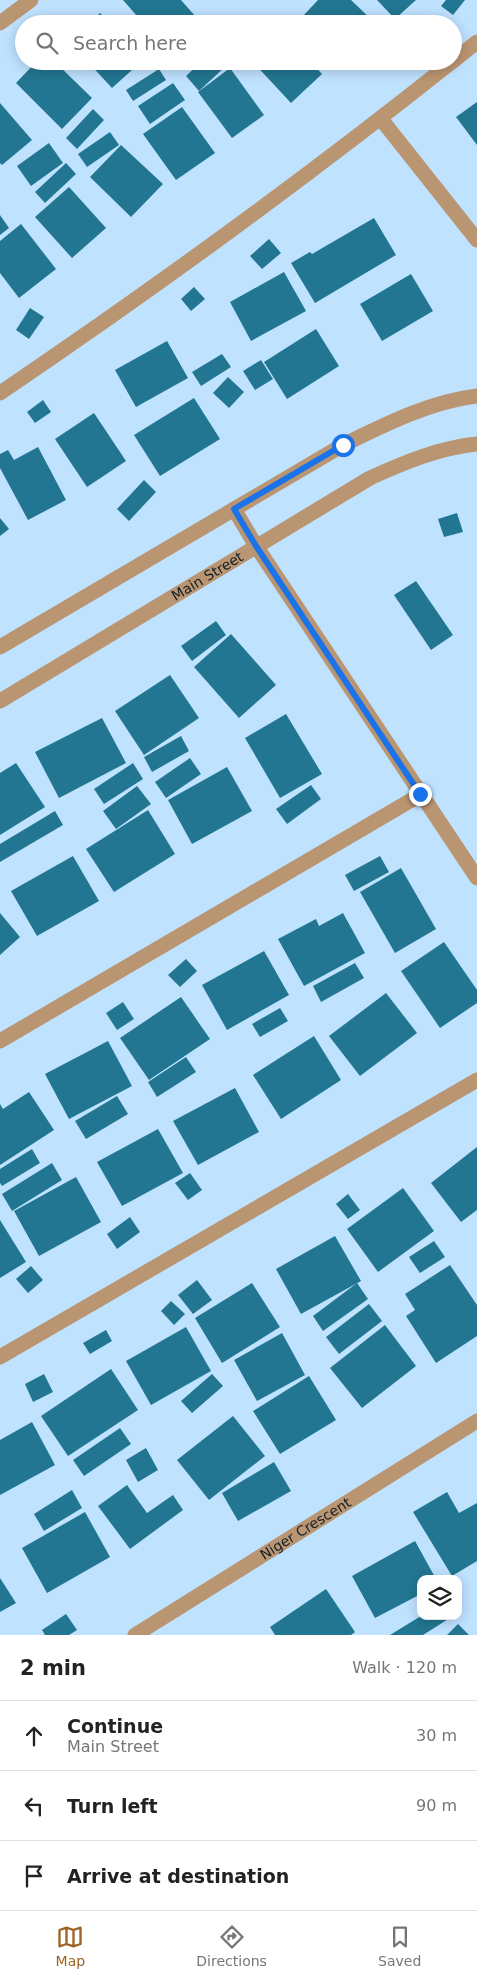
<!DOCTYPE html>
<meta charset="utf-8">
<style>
:root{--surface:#fff;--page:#f6f6f6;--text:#222;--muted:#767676;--line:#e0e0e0;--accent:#9d6322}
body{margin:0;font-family:"DejaVu Sans",sans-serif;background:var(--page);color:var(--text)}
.controls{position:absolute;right:15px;bottom:15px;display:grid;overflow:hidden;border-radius:10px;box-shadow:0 2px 12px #0003}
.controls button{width:45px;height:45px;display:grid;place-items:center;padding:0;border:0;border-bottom:1px solid var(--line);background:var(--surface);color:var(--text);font:25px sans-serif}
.stop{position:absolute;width:15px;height:15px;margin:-11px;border:4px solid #1a73e8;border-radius:50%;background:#fff}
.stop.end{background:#1a73e8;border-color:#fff;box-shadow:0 1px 5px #0008}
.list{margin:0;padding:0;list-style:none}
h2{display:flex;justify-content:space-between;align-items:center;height:65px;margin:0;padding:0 20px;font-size:21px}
h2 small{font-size:16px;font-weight:400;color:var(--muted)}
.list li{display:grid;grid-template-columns:32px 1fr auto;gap:15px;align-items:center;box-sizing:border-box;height:70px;padding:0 20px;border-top:1px solid var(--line)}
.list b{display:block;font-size:19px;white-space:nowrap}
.list p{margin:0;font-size:16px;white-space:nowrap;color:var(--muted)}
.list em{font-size:16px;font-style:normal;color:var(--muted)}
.icon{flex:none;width:28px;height:28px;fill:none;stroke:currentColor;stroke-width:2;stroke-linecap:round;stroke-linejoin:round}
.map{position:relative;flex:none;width:477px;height:1635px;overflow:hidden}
.search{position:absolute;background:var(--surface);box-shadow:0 2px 12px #0003;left:15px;right:15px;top:15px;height:55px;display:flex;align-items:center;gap:12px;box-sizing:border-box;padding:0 18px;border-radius:28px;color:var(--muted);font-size:19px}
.sheet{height:275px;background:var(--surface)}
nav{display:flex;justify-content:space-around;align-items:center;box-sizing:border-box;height:70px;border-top:1px solid var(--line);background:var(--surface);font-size:14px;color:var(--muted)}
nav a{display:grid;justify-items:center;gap:2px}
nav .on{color:var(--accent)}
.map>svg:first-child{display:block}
.building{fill:#227691}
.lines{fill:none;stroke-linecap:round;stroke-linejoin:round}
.minor{stroke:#ba9571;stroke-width:15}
.route{stroke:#1a73e8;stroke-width:6}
.labels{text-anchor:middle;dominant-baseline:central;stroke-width:4.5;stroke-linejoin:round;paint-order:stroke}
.street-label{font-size:14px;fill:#101d28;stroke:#bfe2ff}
</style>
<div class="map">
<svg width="477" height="1635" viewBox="0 0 477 1635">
<rect width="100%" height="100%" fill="#bfe2ff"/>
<!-- building -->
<g class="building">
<polygon points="123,0 181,0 196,17 188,24 144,24"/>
<polygon points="318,0 351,0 376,24 309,24 302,17"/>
<polygon points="377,0 416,0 395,19"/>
<polygon points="446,0 465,0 453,15 441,6"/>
<polygon points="100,13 110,24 88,24"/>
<polygon points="37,61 54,61 92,98 62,129 16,83"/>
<polygon points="87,61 142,61 112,88"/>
<polygon points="202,61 224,61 227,65 199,91 186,76"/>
<polygon points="252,61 310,61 322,74 291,103"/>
<polygon points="230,68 264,115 232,138 198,92"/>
<polygon points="159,69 166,80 133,101 126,90"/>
<polygon points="173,83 185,100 150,124 138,106"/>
<polygon points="477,102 477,145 456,117"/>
<polygon points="0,103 32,140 2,165 0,163"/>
<polygon points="182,107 215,153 176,180 143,134"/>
<polygon points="93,109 104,120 77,149 66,138"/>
<polygon points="110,132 119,145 87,167 78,154"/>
<polygon points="49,143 63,163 31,186 17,166"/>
<polygon points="121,145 163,184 131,217 90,177"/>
<polygon points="66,163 76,174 45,203 35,192"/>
<polygon points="69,187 106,228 72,258 35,217"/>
<polygon points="0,215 9,228 0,235"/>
<polygon points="374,218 396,255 315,303 291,263 310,252 312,254"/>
<polygon points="21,224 56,269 19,298 0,273 0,241"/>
<polygon points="269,239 281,253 262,269 250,256"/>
<polygon points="284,272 306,311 251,341 230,302"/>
<polygon points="411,274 433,311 382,341 360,304"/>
<polygon points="194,287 205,299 191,311 181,299"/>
<polygon points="30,308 44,317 29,339 16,330"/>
<polygon points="316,329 339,366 287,399 264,362"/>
<polygon points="167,341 188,378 136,407 115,370"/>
<polygon points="222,354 231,367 201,386 192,372"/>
<polygon points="261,360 273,379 255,390 243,371"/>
<polygon points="228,377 244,392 229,408 213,393"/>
<polygon points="194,398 220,439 160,476 134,435"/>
<polygon points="43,400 51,412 35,423 27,412"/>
<polygon points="94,413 126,461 87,487 55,439"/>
<polygon points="38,447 66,500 28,520 0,468 0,454 8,450 14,460"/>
<polygon points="144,480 156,492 129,521 117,509"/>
<polygon points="457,513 463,532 444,537 438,519"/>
<polygon points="0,518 9,529 0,536"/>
<polygon points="416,581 453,635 431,650 394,595"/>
<polygon points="216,621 226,635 192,661 181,646"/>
<polygon points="231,634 276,685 239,718 194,667"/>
<polygon points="170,675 199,718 144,755 115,711"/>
<polygon points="286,714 322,774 280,798 245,738"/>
<polygon points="102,718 126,763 59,798 35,752"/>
<polygon points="181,736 189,751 152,772 144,757"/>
<polygon points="190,758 201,774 166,798 155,782"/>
<polygon points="16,763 45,807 0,835 0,773"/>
<polygon points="133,763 143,779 104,804 94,789"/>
<polygon points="227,767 252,811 192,844 168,800"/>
<polygon points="311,785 321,799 287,824 276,809"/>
<polygon points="137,786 151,804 116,829 103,811"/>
<polygon points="148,810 175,854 114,892 86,849"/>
<polygon points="55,811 63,825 0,862 0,844"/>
<polygon points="73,856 99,901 37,936 11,891"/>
<polygon points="380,856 389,872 354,891 345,875"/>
<polygon points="401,868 436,929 395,953 360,892"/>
<polygon points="0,913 20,937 0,955"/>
<polygon points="343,913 365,953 304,986 278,939 316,919 319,926"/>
<polygon points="444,942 477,990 477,1003 440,1028 401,971"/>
<polygon points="264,951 289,995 227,1030 202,985"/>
<polygon points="186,959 197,971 180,987 168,975"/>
<polygon points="355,963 364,978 321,1002 313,986"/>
<polygon points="386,993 417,1033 360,1076 329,1036"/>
<polygon points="181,997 210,1039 149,1080 120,1038"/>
<polygon points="123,1002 134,1019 117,1030 106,1013"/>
<polygon points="280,1008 288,1021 260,1037 252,1024"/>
<polygon points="314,1036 341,1080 281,1119 253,1075"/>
<polygon points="108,1041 132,1086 69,1119 45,1074"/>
<polygon points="186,1057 196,1072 157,1097 148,1082"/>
<polygon points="235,1088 259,1132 198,1165 173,1121"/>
<polygon points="29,1092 54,1130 0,1165 0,1104 3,1109"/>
<polygon points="117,1096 128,1114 86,1139 75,1121"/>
<polygon points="158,1129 183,1173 122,1206 97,1162"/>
<polygon points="477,1147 477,1210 461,1222 431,1183"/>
<polygon points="32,1149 40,1163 2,1186 0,1183 0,1169"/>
<polygon points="52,1163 62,1180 12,1211 2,1194"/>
<polygon points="190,1173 202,1190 188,1200 175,1183"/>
<polygon points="76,1177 101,1222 39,1256 14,1211"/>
<polygon points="403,1188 434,1231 378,1272 347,1229"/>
<polygon points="348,1194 360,1210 348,1219 336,1204"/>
<polygon points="130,1217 140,1232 117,1249 107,1234"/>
<polygon points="0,1220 26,1262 0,1278"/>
<polygon points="335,1236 361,1281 301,1314 276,1269"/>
<polygon points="434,1241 445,1257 420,1273 409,1257"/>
<polygon points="450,1265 477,1305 477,1336 436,1363 406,1316 415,1310 405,1294"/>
<polygon points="31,1266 43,1280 28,1293 16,1279"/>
<polygon points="197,1280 212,1300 193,1314 178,1295"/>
<polygon points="252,1283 280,1327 222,1363 195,1318"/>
<polygon points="357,1283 368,1299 323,1331 313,1316"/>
<polygon points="171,1301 185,1314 174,1325 161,1311"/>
<polygon points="369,1304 382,1321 339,1354 326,1337"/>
<polygon points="385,1325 416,1366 362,1408 330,1368"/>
<polygon points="186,1327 211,1371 151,1405 126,1361"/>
<polygon points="106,1330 112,1341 90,1354 83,1343"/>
<polygon points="282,1333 305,1375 257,1401 234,1360"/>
<polygon points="111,1369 138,1410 68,1456 41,1416"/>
<polygon points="44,1374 53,1392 33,1402 25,1384"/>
<polygon points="212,1374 223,1386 192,1413 181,1401"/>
<polygon points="309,1376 336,1420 280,1454 253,1411"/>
<polygon points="233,1416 265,1456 209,1500 177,1460"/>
<polygon points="32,1422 55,1465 0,1495 0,1440"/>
<polygon points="120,1428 131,1444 84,1476 73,1460"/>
<polygon points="146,1448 158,1470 138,1482 126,1460"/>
<polygon points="274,1462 291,1491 238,1521 222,1493"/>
<polygon points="127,1485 147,1513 173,1495 183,1510 130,1549 98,1506"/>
<polygon points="72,1490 82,1508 44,1531 34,1514"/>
<polygon points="447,1492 459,1513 477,1503 477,1561 452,1576 413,1512"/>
<polygon points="85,1512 110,1557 47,1593 22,1548"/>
<polygon points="415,1541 436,1579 421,1579 421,1594 375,1618 352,1576"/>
<polygon points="0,1578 16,1603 0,1612"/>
<polygon points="326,1589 355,1632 351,1635 275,1635 270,1627"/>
<polygon points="66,1614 77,1630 69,1635 45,1635 42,1630"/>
<polygon points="421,1616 453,1616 423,1635 390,1635"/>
<polygon points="458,1624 469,1635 447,1635"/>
</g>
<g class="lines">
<!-- minor -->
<g class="minor">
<polyline points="0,23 31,0"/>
<polyline points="453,61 477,42"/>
<polyline points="381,119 477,240"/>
<path d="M0 393C155 288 306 178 453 61"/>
<polyline points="234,509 256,546 477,878"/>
<path d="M0 647 343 445C386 424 429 402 477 396"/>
<path id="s1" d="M0 701 370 478C405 462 439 448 477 444"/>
<polyline points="0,1041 420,795"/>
<polyline points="0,1357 477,1080"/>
<path id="s2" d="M135 1635 477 1421"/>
</g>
</g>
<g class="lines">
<!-- route -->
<polyline class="route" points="343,445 234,509 256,546 420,794"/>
</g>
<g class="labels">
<!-- street labels -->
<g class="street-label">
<text stroke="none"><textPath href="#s1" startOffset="242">Main Street</textPath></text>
<text stroke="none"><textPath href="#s2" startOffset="201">Niger Crescent</textPath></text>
</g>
</g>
</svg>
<div class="controls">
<button><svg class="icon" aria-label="layers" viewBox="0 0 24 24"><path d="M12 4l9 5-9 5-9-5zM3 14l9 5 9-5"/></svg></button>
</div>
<div class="stop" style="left:343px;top:445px"></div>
<div class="stop end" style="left:420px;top:794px"></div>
<div class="search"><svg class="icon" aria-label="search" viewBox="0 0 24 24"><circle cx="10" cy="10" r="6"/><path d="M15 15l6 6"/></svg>Search here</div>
</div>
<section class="sheet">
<h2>2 min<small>Walk · 120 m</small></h2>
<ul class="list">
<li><svg class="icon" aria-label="ahead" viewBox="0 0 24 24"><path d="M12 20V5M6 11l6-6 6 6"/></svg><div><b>Continue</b><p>Main Street</p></div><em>30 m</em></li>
<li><svg class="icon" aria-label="left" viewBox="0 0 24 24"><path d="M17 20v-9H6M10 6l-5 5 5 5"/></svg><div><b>Turn left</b></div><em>90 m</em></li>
<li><svg class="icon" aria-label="arrive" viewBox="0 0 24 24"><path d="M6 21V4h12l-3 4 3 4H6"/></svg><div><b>Arrive at destination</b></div></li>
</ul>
</section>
<nav>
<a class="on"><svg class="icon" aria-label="map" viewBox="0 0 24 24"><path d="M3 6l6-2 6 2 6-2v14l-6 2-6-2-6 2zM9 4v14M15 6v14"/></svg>Map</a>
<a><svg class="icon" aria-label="directions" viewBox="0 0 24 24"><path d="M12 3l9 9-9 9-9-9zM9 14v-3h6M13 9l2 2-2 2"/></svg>Directions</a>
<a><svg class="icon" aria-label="saved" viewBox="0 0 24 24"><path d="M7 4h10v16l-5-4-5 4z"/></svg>Saved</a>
</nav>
